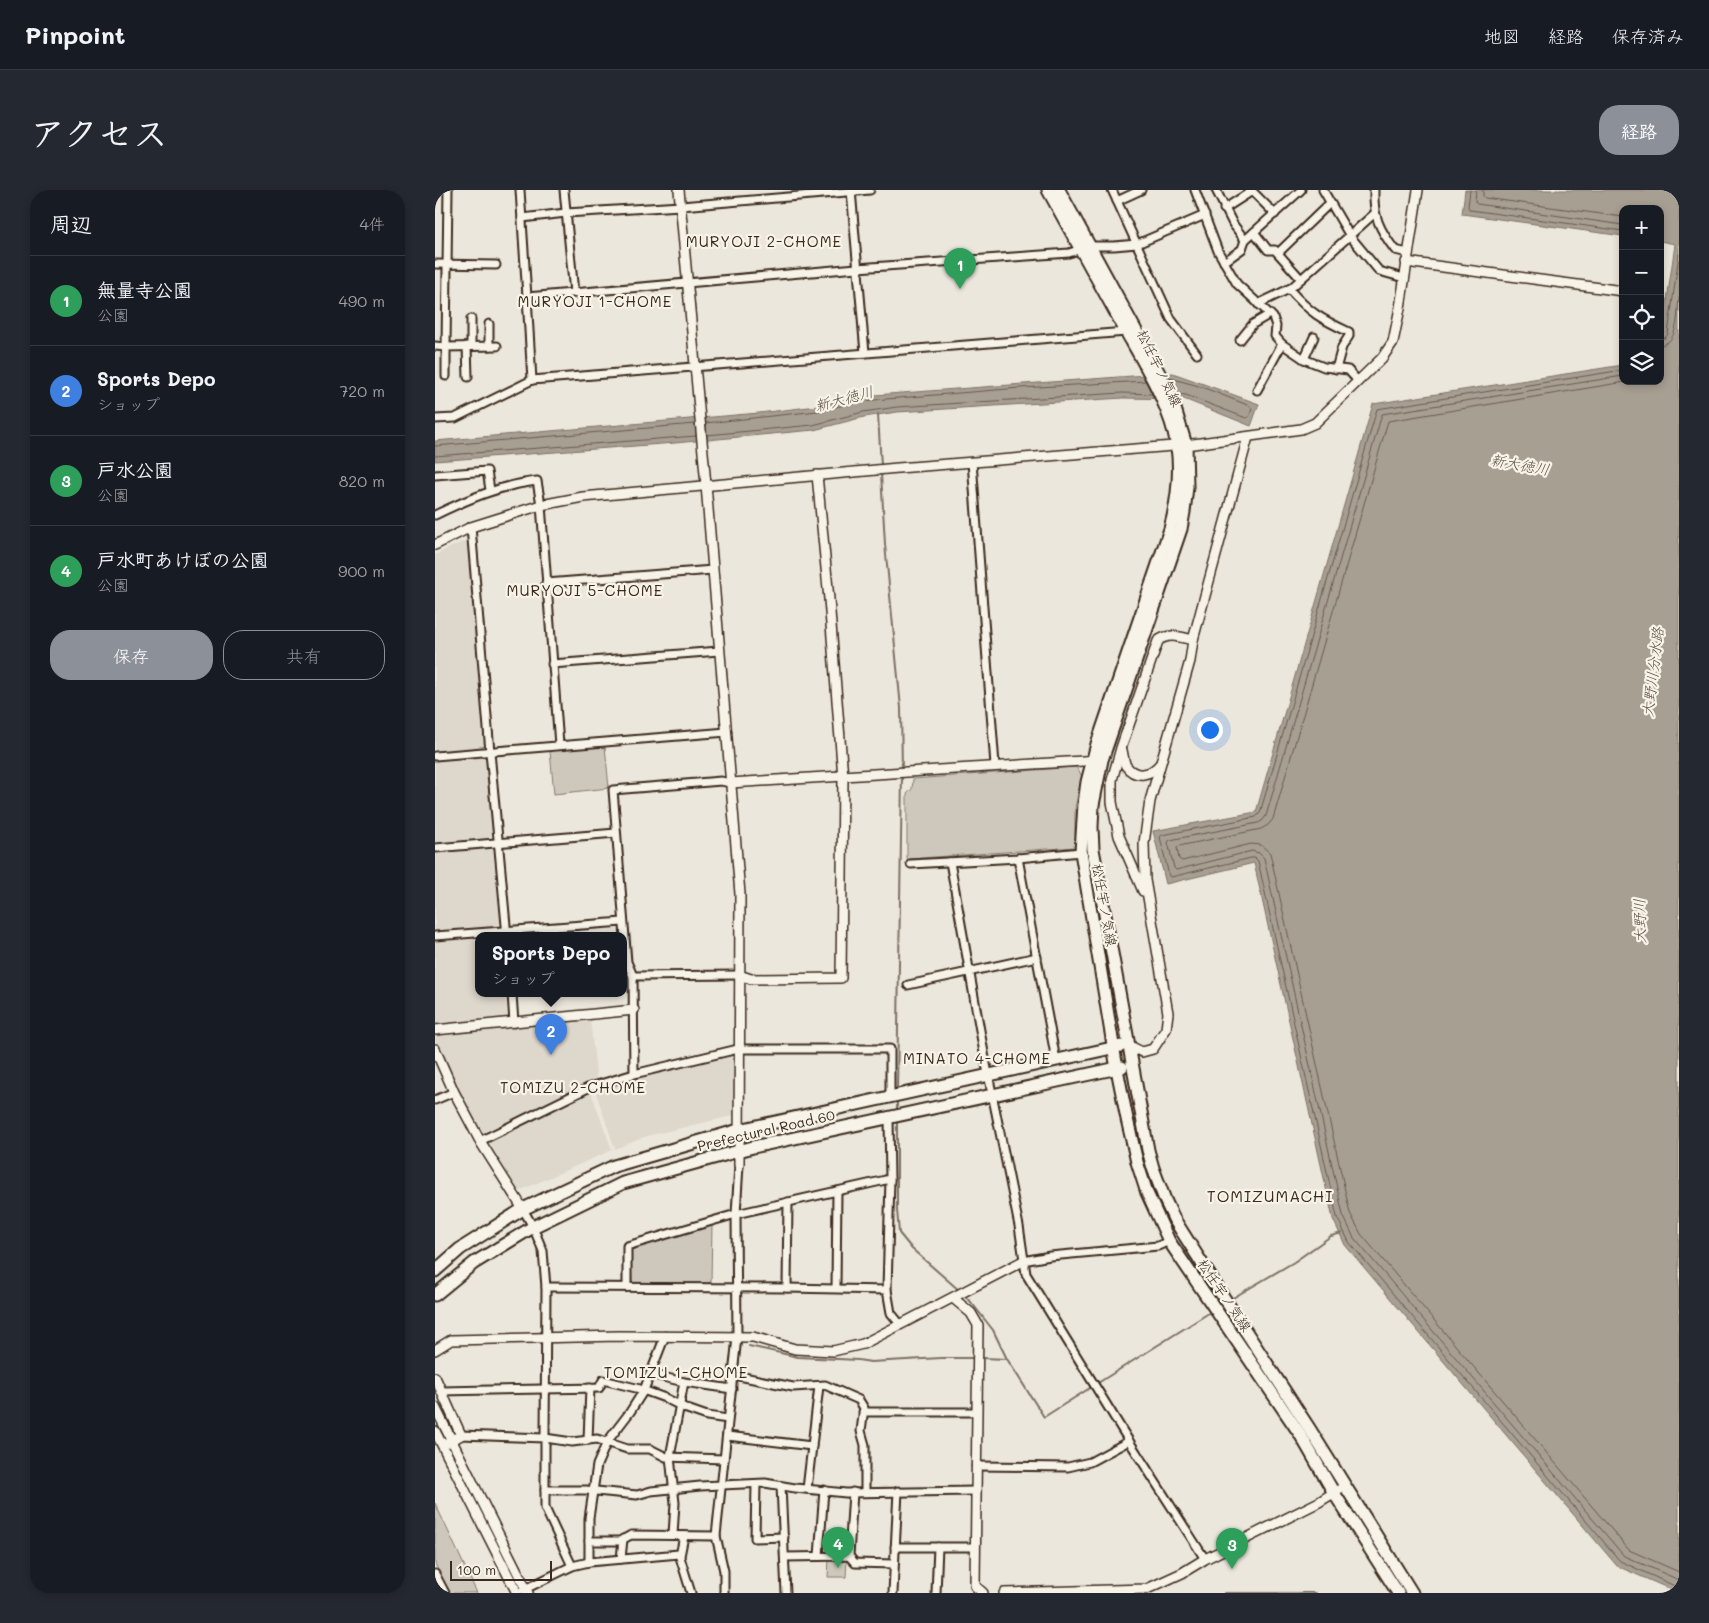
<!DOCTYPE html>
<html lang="ja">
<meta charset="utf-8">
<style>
:root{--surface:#171b24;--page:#242831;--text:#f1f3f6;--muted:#9ea1a6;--line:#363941;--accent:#8c9099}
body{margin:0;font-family:Mali,"Klee One",sans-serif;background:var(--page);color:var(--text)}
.controls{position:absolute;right:15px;top:15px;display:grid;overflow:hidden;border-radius:10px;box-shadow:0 2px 8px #0003}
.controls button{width:45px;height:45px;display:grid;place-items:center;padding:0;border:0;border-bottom:1px solid var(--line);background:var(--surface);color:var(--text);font:25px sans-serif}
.scale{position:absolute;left:15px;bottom:12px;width:102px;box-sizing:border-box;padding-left:5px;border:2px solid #3b2a1e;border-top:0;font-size:14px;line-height:18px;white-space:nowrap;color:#3b2a1e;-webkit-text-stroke:4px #f7f3e8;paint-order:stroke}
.you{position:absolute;left:774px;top:539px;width:18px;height:18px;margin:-12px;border:4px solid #fff;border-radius:50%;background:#1a73e8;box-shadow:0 0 0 8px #1a73e833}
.badge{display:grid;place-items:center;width:32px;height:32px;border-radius:50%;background:var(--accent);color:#fff;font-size:16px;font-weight:700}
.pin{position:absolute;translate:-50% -41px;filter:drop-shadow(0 1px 2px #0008)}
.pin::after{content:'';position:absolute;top:26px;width:18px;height:15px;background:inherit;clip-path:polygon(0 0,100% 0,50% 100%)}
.popup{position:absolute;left:40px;top:742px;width:152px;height:65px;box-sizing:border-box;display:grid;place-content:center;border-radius:10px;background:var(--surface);filter:drop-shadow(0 1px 4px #0005);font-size:16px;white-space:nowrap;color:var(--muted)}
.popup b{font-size:19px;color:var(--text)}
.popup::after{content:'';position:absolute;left:50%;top:100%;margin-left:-10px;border:10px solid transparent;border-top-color:var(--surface)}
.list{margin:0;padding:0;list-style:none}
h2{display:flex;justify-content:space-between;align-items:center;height:65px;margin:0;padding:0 20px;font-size:21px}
h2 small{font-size:16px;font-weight:400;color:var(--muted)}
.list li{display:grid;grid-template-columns:32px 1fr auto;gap:15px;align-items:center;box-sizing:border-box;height:90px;padding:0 20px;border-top:1px solid var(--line)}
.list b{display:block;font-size:19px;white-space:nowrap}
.list p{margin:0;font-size:16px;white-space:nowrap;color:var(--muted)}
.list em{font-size:16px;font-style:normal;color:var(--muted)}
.actions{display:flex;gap:10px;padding:15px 20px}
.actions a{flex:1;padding:11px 0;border:1px solid var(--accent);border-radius:20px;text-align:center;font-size:18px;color:var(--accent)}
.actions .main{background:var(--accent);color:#fff}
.icon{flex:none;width:28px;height:28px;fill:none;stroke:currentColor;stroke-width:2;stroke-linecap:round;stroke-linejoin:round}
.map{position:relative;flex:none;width:1244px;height:1403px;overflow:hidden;border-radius:20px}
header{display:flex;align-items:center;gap:30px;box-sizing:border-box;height:70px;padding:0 25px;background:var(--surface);border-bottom:1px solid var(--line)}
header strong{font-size:24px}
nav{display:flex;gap:28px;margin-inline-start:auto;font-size:18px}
.intro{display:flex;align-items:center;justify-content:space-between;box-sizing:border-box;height:120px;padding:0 30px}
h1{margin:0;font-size:35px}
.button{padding:12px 22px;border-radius:20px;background:var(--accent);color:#fff;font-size:18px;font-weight:700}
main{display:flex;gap:30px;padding:0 30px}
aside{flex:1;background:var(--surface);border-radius:20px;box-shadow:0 2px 8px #0003}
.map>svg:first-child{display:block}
.built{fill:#ddd7cc}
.green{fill:#cec8bc;stroke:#84796d}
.water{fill:#a89f93;stroke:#7c7064}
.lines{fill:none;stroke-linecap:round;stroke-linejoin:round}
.shore{stroke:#67594d;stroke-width:1}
.stream{stroke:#7c7064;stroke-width:2}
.minor-casing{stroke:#3b2a1e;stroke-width:11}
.tertiary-casing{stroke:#3b2a1e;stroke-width:12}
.primary-casing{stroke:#3b2a1e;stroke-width:15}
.minor{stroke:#f7f3e8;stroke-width:7}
.tertiary{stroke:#f7f3e8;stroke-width:9}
.primary{stroke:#f7f3e8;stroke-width:11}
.labels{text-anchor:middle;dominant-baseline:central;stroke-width:4.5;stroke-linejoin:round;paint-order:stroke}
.street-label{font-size:14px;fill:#3b2a1e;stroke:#f7f3e8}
.neighbourhood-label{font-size:15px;letter-spacing:1px;fill:#3b2a1e;stroke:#f7f3e8}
.water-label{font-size:15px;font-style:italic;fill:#615347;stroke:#f7f3e8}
.quarter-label{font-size:16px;letter-spacing:1px;fill:#3b2a1e;stroke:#f7f3e8}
</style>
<header>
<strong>Pinpoint</strong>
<nav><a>地図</a><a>経路</a><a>保存済み</a></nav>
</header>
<div class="intro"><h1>アクセス</h1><a class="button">経路</a></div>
<main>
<aside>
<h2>周辺<small>4件</small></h2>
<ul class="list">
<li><span class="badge" style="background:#2e9e5b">1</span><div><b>無量寺公園</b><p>公園</p></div><em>490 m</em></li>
<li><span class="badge" style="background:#3f7fe0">2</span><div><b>Sports Depo</b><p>ショップ</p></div><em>720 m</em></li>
<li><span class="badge" style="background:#2e9e5b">3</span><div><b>戸水公園</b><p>公園</p></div><em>820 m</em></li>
<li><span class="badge" style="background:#2e9e5b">4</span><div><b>戸水町あけぼの公園</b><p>公園</p></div><em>900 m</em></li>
</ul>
<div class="actions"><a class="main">保存</a><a>共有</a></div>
</aside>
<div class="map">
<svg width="1244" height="1403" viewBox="0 0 1244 1403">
<rect width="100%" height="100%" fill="#ece7dc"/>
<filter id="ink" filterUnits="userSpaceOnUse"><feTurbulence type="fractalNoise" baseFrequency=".02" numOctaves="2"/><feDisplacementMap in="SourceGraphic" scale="10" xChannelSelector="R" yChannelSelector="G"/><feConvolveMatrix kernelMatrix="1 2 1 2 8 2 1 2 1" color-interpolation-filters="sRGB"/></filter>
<g filter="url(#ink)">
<!-- built -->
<g class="built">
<polygon points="27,352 33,354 49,553 47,558 0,562 0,365"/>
<polygon points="48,566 51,571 58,643 54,648 0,652 0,571"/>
<polygon points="55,657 58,660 65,732 62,736 0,741 0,662"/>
<polygon points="61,745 65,746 44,746 44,804 70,804 72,825 69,830 0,836 0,750"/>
<polygon points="155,829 162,891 153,893 47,943 43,942 0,851 0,844"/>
<polygon points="295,863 300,868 300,923 297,926 212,946 180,959 160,900"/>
<polygon points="156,902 177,960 84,1001 80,1001 50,956 53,950"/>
</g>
<!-- green -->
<g class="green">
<polygon points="170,556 174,598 119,604 115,561"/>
<polygon points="641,577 647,586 640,618 640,657 472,669 472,604 477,599 478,589"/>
<polygon points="277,1034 276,1093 197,1094 196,1060 199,1057"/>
<polygon points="0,1313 42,1403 15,1403 0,1374"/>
<polygon points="412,1368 411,1387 393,1387 394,1369"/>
</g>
<!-- water -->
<g class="water">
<polygon points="1030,0 1244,0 1244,1403 1182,1376 910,1055 898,1029 819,673 731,694 718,641 821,622 938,214 1188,175 1188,191 1225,191 1225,160 1240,54 1225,51 1225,19 1188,19 1188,46 1027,24"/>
<polygon points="738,183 824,214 816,236 749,209 688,208 462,222 429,227 379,240 240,253 0,271 0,251 324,223 382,216 426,206"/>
</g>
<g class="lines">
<!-- shore -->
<g class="shore">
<polyline points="1035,0 1033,17 1035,20 1188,41"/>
<polyline points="1041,0 1040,12 1042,14 1188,35"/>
<polyline points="1048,0 1048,6 1050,8 1188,27"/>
<polyline points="1225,148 1230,148 1233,144 1244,64"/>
<path d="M1225 155C1244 154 1242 123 1244 108"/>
<polyline points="1188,180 942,219 825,623 821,627 727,645 725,647 734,686 736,687 816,668 820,668 823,671 902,1027 914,1052 1185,1371 1244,1398"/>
<polyline points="1188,186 947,224 831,626 827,631 823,633 735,650 733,652 739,678 741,680 817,661 824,663 829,668 908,1025 919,1048 1189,1366 1244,1390"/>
<polyline points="735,188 767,197 815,216 817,219 814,227 811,228 751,205 742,204"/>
<polyline points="1196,191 953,231 838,629 833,635 826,639 744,656 742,658 744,669 747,671 816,654 826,655 835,663 915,1023 926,1044 1194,1360 1244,1382"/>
<polyline points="271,233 383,221 427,211 585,198 711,191"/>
<polyline points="272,245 378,235 428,222 462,217 687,203 717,204"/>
<polyline points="0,256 260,234"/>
<polyline points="0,266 261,246"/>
</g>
<!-- stream -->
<g class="stream">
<polyline points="443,224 446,276"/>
<polyline points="446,283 450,354 466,518 467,580"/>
<polyline points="462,900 467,585"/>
<polyline points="462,920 462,910"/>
<polyline points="462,930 462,1020 464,1043 477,1059 525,1101"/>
<polyline points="528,1105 536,1112 558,1140 572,1169 609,1227 777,1121"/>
<polyline points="796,1109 859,1072 896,1046 907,1043"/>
<polyline points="314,1156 363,1167 423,1170 436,1172 506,1168 540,1168"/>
<polyline points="547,1168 572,1169"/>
<polyline points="789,1403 880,1403"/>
</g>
<!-- minor casing -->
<g class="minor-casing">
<g id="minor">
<polyline points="85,0 92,107 422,78 634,63 656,56 679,56 702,54 770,25"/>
<polyline points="129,0 139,103"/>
<polyline points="416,0 430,163"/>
<polyline points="677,0 736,129 762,164"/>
<polyline points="760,0 783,61 802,94 838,127 841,136 840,146 847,154 869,169 889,177 913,180 923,191"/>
<polyline points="781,0 798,34 810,50"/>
<polyline points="816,0 840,24"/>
<polyline points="888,0 915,46 944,81 969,88"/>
<path d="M939 0C938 26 944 39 960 60L973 63"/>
<polyline points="682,11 706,0"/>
<polyline points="789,19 817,1"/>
<polyline points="87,28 131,23 246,16 435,0"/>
<polyline points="819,42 833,60 840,60 866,89"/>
<polyline points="843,63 895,13"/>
<polyline points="789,72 807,59 810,50 866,0"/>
<polyline points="0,74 61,75"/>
<path d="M854 99C875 123 886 129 914 142V146L907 157 901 179"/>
<polyline points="92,107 97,190"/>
<polyline points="823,114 856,98 940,23"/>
<polyline points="36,129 36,156"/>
<polyline points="54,134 54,156"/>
<polyline points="805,150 818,134 835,124"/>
<polyline points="0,156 11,157 13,0"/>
<polyline points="32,156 33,187"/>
<polyline points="869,169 879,147"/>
<polyline points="11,186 11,157 62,156"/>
<polyline points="822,200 847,154"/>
<polyline points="0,229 20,228 97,190 691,142"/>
<polyline points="537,272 560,575"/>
<polyline points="0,285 52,281 55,300"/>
<path d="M0 325C33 309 66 295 102 291L106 315 124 555"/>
<polyline points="36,337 55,562 72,746"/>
<polyline points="111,393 278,380"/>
<polyline points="117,474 284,461"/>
<polyline points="0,566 292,542"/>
<polyline points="0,658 181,643"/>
<polyline points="583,668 621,870"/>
<polyline points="515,672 551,874 584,1036 591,1084 694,1251 770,1369"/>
<polyline points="476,674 583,668 646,662"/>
<polyline points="0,746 188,732"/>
<polyline points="198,786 304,785"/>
<polyline points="473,795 602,767"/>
<polyline points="77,804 79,833"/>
<polyline points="199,884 198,786 192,772 178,600 286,591 295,593"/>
<polyline points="0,910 19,902"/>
<polyline points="454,928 455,989"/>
<polyline points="45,951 155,897 199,884 303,859 455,859 455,907"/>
<polyline points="88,1019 98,1037 108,1061 111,1097 110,1248 137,1252 162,1249 192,1259 215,1259 231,1267 289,1269"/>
<polyline points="588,1071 615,1066 723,1056 734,1051"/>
<polyline points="111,1097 352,1098 452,1100"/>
<polyline points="192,1097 192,1056 301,1024 455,989 452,1100 456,1123 465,1134"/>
<polyline points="352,1098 353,1012"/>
<polyline points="401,1098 402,1001"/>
<polyline points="215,1184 249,1192 297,1199"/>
<polyline points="299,1185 358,1197 390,1195 424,1210 429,1218 426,1241 430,1255 430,1301"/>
<polyline points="6,1201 164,1198 168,1190 205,1199 230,1208 252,1219 272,1226 293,1229"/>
<polyline points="428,1222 542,1222"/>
<polyline points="26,1245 110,1248 110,1318 137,1376"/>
<polyline points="292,1246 377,1256"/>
<polyline points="153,1250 155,1198"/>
<polyline points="541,1276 633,1277 655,1272 694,1251"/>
<polyline points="321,1294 320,1348 349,1347"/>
<polyline points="346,1296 351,1403"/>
<polyline points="372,1299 384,1196"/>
<polyline points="110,1300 151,1300 202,1305 216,1301 265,1296 330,1293 360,1298 411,1303 540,1301"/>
<polyline points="238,1345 240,1313 235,1267 249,1192"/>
<polyline points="154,1351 185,1351 196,1345 281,1346"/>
<polyline points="460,1357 540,1357"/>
<polyline points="245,1366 249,1346"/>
<polyline points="384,1366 389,1300"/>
<polyline points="414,1366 418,1302"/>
<polyline points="350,1367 414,1366 420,1373 459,1374"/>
<polyline points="186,1369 188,1349"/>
<polyline points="154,1372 154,1328 162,1275 172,1252 195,1222 209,1200 230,1146"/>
<polyline points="0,1384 10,1403"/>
<polyline points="88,1400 137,1376 154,1372 244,1364 256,1403"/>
<polyline points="289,1403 289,1381 281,1346 302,1147 301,1024 304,975"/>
<polyline points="458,1403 463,1301"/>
<polyline points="501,1403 503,1357"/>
</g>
</g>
<!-- tertiary casing -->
<g class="tertiary-casing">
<g id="tertiary">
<polyline points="244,0 271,295 305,704 304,975"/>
<polyline points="971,72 1188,101"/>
<polyline points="0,355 36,337 106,315 148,307 463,278 751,255 866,239 880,233 947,168 958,152 965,118 983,0"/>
<path d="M687 560C688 565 689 572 691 576 701 589 716 585 725 574"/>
<polyline points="295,593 664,570"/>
<path d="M708 701 684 646 677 612V590L686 558 723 451C734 442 745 447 758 450"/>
<polyline points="304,785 316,789 406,788 408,587 394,409 382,285"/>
<polyline points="0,840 199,820"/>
<polyline points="693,855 707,862 718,859 731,839 733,823 710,690 709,653 715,611 755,471 758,450 813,247"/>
<polyline points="0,859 19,902 45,951 88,1019"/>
<polyline points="518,1108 536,1123 543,1135 540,1396 548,1403"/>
<polyline points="0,1160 16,1150 184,1146 318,1147 360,1159 398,1161 428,1154 588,1071"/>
<polyline points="0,1187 26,1245 12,1253"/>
<polyline points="0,1217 93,1403"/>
<polyline points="0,1241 82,1403"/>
<polyline points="569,1403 712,1399 747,1383 770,1369 884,1312 903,1300"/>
</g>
</g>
<!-- primary casing -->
<g class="primary-casing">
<g id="primary">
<path d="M613 0C638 45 663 91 688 136 708 172 736 216 742 257 746 285 742 312 735 339L662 554 652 592 649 614 646 662 682 879 692 929 702 972 712 1003 734 1051 865 1244 899 1303 963 1403"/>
<polyline points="624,0 729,192 738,212 751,255 752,297 749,322 746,339 667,570 658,615 657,637 658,659 713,960 718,978 730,1010 739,1029 789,1108 874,1238 977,1403"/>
<polyline points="0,1081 25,1059 88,1019 179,976 304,940 686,856"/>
<polyline points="0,1105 39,1073 98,1037 188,993 318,957 687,877"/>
</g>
</g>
<!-- minor -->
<use href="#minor" class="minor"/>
<!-- tertiary -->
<use href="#tertiary" class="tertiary"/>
<!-- primary -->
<use href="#primary" class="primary"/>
</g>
</g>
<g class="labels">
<!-- street labels -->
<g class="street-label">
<text transform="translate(725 178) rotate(64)">松任宇ノ気線</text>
<text transform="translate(670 715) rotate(80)">松任宇ノ気線</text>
<text transform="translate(331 940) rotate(-13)">Prefectural Road 60</text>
<text transform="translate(790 1105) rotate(56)">松任宇ノ気線</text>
</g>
<!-- neighbourhood labels -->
<g class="neighbourhood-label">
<text x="329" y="51">MURYOJI 2-CHOME</text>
<text x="160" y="111">MURYOJI 1-CHOME</text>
<text x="150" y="400">MURYOJI 5-CHOME</text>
<text x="542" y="868">MINATO 4-CHOME</text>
<text x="138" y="897">TOMIZU 2-CHOME</text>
<text x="241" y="1182">TOMIZU 1-CHOME</text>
</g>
<!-- water labels -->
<g class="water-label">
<text transform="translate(409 208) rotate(-15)">新大徳川</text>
<text transform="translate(1085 274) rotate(10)">新大徳川</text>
<text transform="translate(1217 482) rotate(-83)">大野川分水路</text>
<text transform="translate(1204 731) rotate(-91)">大野川</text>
</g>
<!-- quarter labels -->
<g class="quarter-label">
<text x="835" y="1005">TOMIZUMACHI</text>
</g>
</g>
</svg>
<div class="controls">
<button>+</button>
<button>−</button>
<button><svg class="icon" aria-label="locate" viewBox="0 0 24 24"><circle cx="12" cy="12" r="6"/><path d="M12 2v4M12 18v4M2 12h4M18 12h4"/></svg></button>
<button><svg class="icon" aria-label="layers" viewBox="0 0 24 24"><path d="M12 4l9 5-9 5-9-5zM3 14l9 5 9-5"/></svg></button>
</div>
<div class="scale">100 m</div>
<div class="you"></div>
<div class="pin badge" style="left:525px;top:99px;background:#2e9e5b">1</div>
<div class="pin badge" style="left:116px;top:865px;background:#3f7fe0">2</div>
<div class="popup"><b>Sports Depo</b>ショップ</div>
<div class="pin badge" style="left:797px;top:1379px;background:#2e9e5b">3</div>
<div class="pin badge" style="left:403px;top:1378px;background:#2e9e5b">4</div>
</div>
</main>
